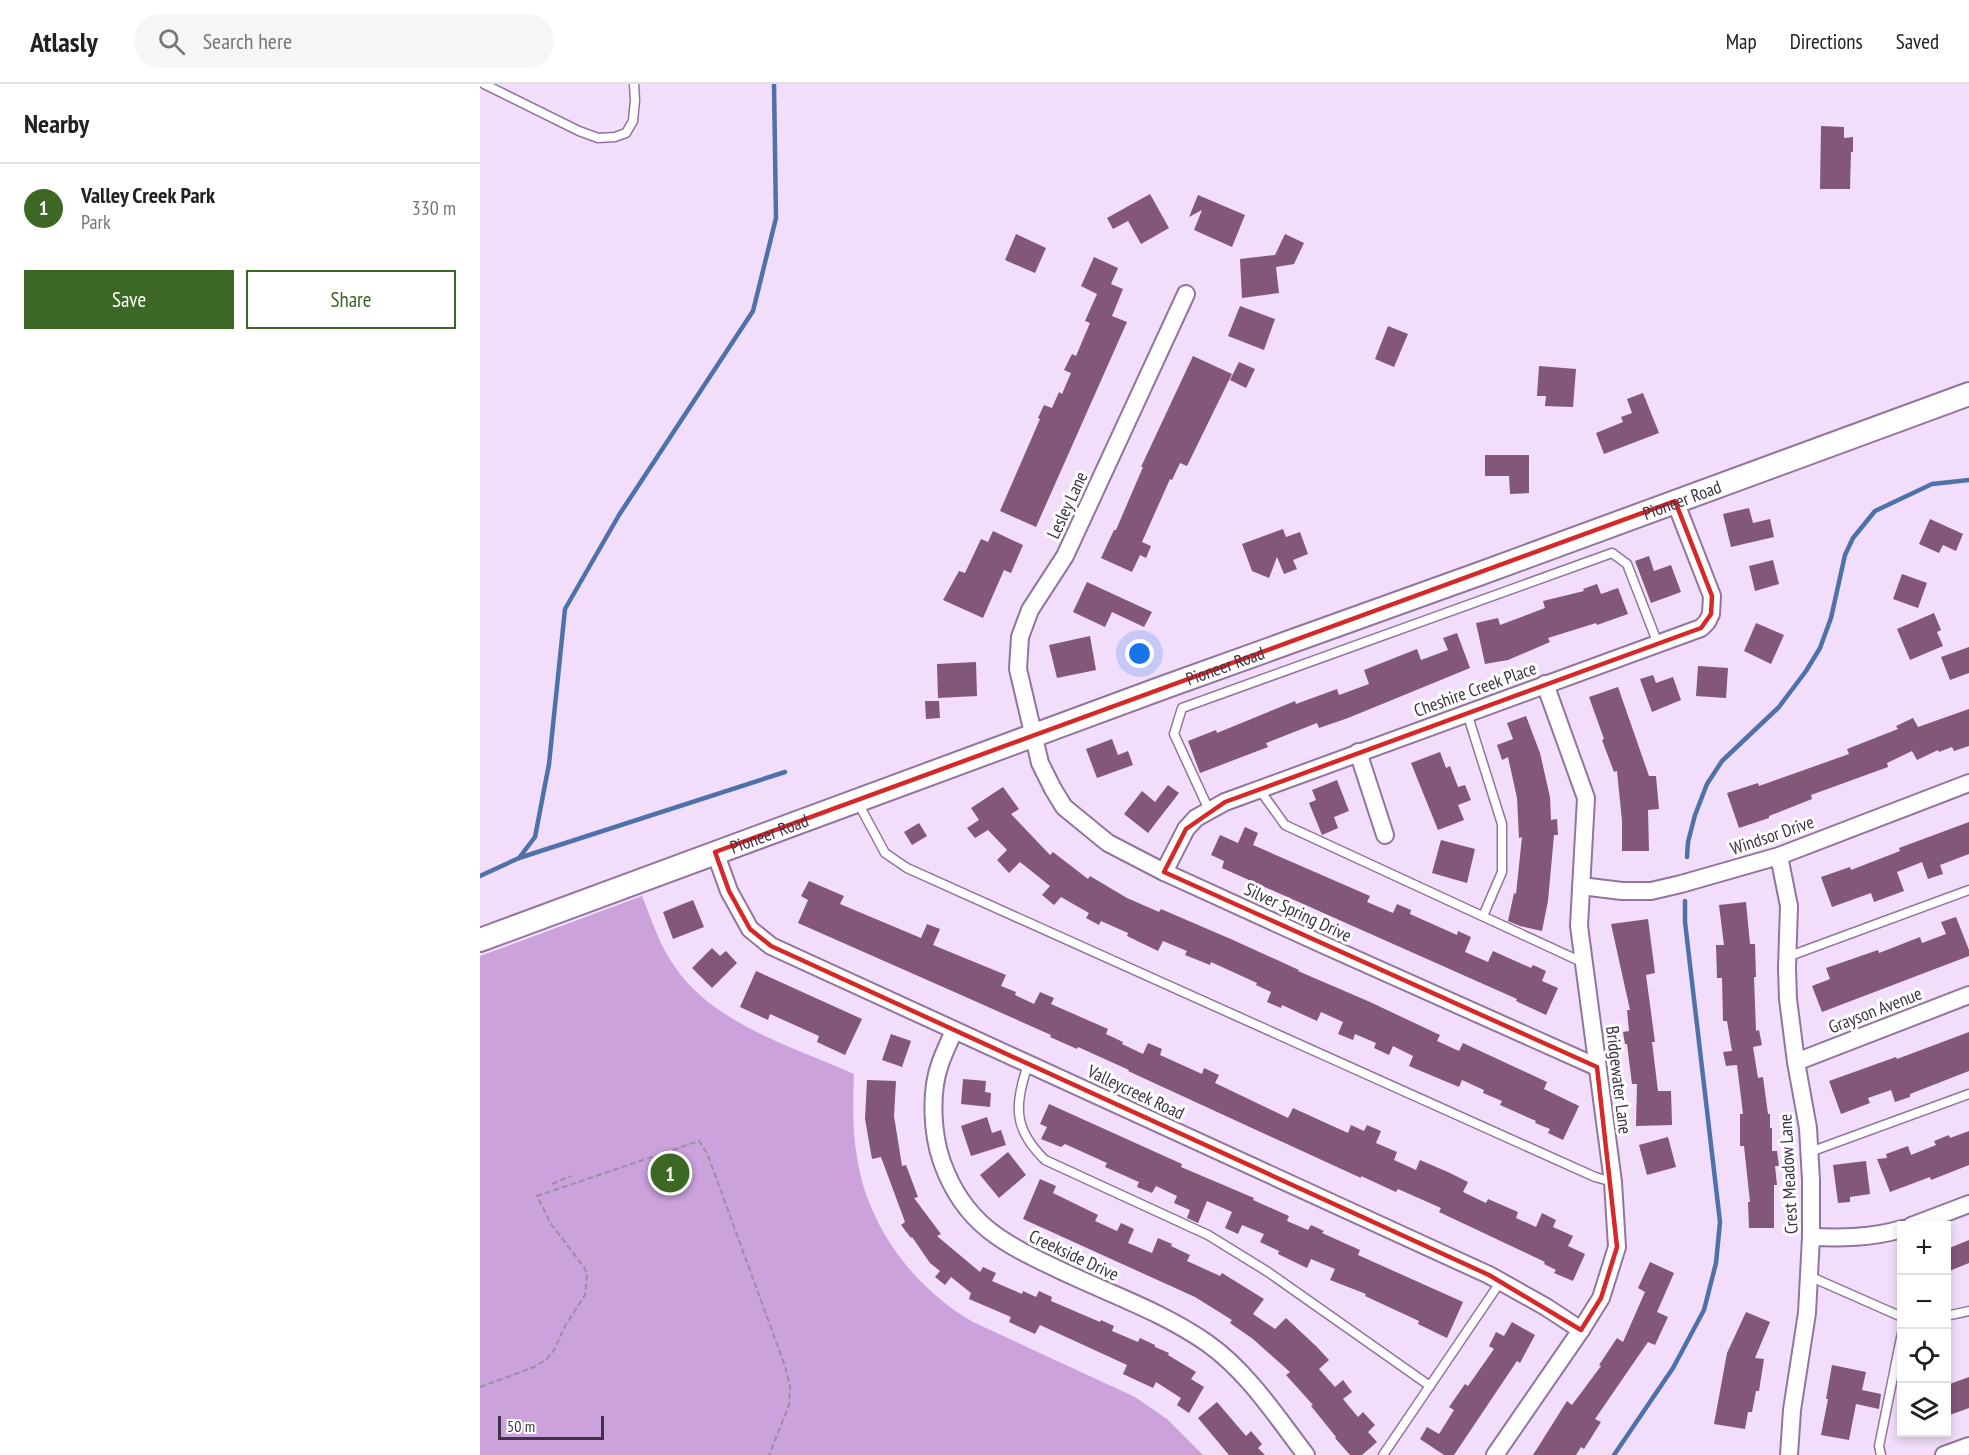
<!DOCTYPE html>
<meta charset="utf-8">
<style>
:root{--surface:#fff;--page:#f6f6f6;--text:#202124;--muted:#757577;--line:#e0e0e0;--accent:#3d6724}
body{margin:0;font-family:"PT Sans Narrow",sans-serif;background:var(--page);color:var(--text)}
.controls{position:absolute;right:18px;bottom:18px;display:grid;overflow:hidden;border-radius:0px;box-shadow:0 3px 9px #0003}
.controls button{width:54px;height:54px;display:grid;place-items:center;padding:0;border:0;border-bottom:2px solid var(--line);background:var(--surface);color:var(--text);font:30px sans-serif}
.scale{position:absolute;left:18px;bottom:15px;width:106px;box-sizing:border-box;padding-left:6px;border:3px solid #3f3245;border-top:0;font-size:16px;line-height:21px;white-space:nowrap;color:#3f3245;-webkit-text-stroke:4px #fff;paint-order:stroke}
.you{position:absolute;left:660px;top:570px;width:21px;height:21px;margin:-15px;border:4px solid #fff;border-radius:50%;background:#1a73e8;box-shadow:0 0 0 9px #1a73e833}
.badge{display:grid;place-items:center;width:39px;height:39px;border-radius:50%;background:var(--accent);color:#fff;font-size:20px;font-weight:700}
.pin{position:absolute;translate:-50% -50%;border:3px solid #fff;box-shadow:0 2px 6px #0006}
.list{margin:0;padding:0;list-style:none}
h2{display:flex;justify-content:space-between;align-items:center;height:78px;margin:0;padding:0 24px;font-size:26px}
h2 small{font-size:20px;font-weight:400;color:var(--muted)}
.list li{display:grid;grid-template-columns:39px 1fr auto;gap:18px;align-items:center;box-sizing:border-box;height:90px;padding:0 24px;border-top:2px solid var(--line)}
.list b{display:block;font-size:22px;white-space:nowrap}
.list p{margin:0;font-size:20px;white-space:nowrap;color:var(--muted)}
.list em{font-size:20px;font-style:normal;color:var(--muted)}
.actions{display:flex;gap:12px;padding:18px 24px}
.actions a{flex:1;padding:14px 0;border:2px solid var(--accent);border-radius:0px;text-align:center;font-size:21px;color:var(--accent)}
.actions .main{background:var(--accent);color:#fff}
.icon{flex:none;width:33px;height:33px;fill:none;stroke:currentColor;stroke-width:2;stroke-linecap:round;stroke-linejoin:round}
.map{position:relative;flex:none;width:1489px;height:1371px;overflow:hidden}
header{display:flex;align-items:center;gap:36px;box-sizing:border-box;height:84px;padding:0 30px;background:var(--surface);border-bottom:2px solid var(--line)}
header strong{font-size:28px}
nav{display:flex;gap:33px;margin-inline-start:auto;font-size:21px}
.search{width:420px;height:54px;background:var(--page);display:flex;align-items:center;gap:15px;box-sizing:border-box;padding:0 21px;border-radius:33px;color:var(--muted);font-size:22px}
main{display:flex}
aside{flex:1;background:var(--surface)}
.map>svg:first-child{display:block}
.green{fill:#cba2dc}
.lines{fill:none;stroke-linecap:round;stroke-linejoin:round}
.stream{stroke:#4e71aa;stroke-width:4.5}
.building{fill:#825777}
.lane-casing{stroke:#92749f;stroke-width:11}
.street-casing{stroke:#92749f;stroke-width:20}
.secondary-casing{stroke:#92749f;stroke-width:26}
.path{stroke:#9d8ca4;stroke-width:2;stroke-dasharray:6 3;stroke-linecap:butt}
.lane{stroke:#fff;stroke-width:8}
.street{stroke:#fff;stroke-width:16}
.secondary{stroke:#fff;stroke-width:22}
.marked{fill:none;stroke:#d62828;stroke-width:4.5;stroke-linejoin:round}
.labels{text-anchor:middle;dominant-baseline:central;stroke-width:6;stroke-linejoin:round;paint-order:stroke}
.street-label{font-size:18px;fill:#3f3245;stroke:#fff}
</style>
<header>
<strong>Atlasly</strong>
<div class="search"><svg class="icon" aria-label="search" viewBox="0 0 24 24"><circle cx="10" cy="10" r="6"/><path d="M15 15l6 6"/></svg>Search here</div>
<nav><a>Map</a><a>Directions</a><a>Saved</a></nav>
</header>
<main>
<aside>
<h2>Nearby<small></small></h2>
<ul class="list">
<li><span class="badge">1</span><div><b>Valley Creek Park</b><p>Park</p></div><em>330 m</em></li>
</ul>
<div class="actions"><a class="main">Save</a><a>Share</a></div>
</aside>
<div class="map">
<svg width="1489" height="1371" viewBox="0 0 1489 1371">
<rect width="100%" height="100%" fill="#f2defa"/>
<!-- green -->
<path class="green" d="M162 812C172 836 179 861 195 883 234 940 313 963 374 990 373 1018 372 1046 377 1073 387 1142 434 1204 493 1238L655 1313 687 1335 723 1371H0V872Z"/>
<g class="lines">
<!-- stream -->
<g class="stream">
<polyline points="1207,773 1208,758 1215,731 1227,700 1242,677 1299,623 1326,587 1340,564 1351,534 1365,471 1373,454 1395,427 1452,400 1489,396"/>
<polyline points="39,774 55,753 69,680 85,525 139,431 273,227 296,134 294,0"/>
<polyline points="0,792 39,774 305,688"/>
<polyline points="1134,1371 1193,1284 1224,1226 1236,1179 1240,1138 1205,838 1205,817"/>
</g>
</g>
<!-- building -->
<g class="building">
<polygon points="1341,42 1364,43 1364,54 1373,53 1373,68 1371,68 1370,105 1340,105"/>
<polygon points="670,110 689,144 661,160 648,137 633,145 627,134"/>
<polygon points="718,111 765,131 752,163 714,146 722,126 709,133"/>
<polygon points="536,150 566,164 555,189 525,176"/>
<polygon points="805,150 824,159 814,180 796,183 799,209 762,214 760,175 795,171"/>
<polygon points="614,173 638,184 631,200 643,205 632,232 647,238 556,443 520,427 560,335 558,334 564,321 572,324 579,308 582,310 591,289 584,286 592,270 596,272 610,239 605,237 617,210 601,202"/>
<polygon points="760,222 795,235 784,266 748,252"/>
<polygon points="908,242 928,250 914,283 895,275"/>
<polygon points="713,272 752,290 707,382 700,379 692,396 690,395 662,458 671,462 666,474 660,471 652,488 621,474 634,446 636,446 663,383 661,383"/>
<polygon points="759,278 775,285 766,304 750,296"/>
<polygon points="1059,282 1096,285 1093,323 1065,322 1066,312 1057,312"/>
<polygon points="1163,309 1179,349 1124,370 1116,349 1143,338 1141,333 1152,329 1147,315"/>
<polygon points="1005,371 1049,371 1049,409 1030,410 1029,392 1005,392"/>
<polygon points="1269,424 1273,439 1290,435 1294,453 1251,463 1243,430"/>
<polygon points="1450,435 1483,450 1476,467 1463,461 1459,469 1439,460"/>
<polygon points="803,445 806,453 820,448 828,470 813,476 817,485 804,490 797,473 789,494 772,487 762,460"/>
<polygon points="513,447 543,461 531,489 524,486 503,534 463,516 479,487 485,489 501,455 508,458"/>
<polygon points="1169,472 1174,487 1191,481 1201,508 1171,519 1155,477"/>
<polygon points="1293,476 1299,500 1275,507 1269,482"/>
<polygon points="1422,490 1447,499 1438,524 1413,515"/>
<polygon points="607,498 672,528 664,543 632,528 625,543 593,528"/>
<polygon points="1117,500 1121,510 1138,504 1148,530 1117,541 1116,539 1068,554 1070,558 1028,576 1005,580 996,539 1018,534 1020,541 1065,524 1063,517 1104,507 1103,505"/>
<polygon points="1454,529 1461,546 1457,548 1463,562 1430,576 1417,545"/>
<polygon points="1276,539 1304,551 1291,580 1264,567"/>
<polygon points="977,549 990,584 868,634 839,644 837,639 786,659 788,663 720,689 708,657 736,646 737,649 815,617 816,620 857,605 859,611 889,600 884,586 937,565 941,576 968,566 963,554"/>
<polygon points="610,552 616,586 577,594 569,561"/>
<polygon points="1489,563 1489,589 1470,596 1461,573"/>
<polygon points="496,578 497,612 458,614 457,580"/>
<polygon points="1218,582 1248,584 1246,614 1216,612"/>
<polygon points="1173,591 1176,599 1193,593 1201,616 1172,628 1160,595"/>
<polygon points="1138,603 1169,692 1176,692 1179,725 1168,726 1169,767 1142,767 1142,737 1137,687 1134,688 1122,656 1124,655 1109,613"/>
<polygon points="445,617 459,617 460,634 446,635"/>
<polygon points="1489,625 1489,662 1474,667 1472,663 1459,668 1458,666 1437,676 1432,667 1407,679 1408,683 1331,711 1332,715 1289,732 1289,734 1259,744 1247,709 1278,699 1279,702 1369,670 1367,665 1418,645 1416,642 1433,634 1438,643"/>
<polygon points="1046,632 1060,669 1070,713 1071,736 1077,735 1078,751 1074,751 1068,817 1062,847 1040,842 1028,837 1034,809 1036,810 1042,753 1039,754 1037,714 1028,673 1022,676 1017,661 1033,655 1027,639"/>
<polygon points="632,655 638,671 648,667 653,681 617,694 606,665"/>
<polygon points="960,668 966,684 970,682 978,703 985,701 991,716 978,721 984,736 958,746 931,679"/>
<polygon points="857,696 869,727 854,733 858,744 842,751 829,719 836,716 832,706"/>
<polygon points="688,701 699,709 668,749 644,730 662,707 675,718"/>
<polygon points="523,703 539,725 531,730 570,771 573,768 608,795 610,792 647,814 679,828 681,825 753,856 819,886 818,887 890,918 960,951 957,957 979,967 983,959 1067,998 1064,1005 1099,1022 1083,1056 1068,1049 1070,1045 1055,1039 1056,1037 1020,1021 1022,1017 1003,1009 1004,1006 982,996 979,1003 929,982 933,972 913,962 909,971 894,964 896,959 875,950 873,956 858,950 863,938 841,928 837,937 802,921 801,924 787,918 791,908 776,901 777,899 731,878 730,881 705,871 707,867 683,857 678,867 647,852 648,849 621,837 619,841 606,834 609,829 581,813 574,821 562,811 570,802 540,778 529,789 517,776 527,766 508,746 495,754 487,744 499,736 491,724"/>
<polygon points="1489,738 1489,770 1460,781 1463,790 1448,795 1442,778 1417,788 1424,807 1394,818 1391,809 1352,823 1341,793 1370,783 1371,786 1420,767 1419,764"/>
<polygon points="439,739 447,752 432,761 424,748"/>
<polygon points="765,743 778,749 773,761 890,812 887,818 913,829 917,820 931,826 930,830 977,851 978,847 991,853 985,868 1008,878 1013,867 1051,884 1053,881 1066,887 1062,897 1078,904 1066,931 1036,917 1037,915 742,784 744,777 731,771 740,751 758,759"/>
<polygon points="961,756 995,765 987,799 952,789"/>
<polygon points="329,797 364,812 360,820 441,854 447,840 460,845 453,861 526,891 521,902 536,908 535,911 554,920 560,908 574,914 571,920 628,945 626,950 643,958 642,960 663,970 668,959 682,965 680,971 722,990 724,984 739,991 735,999 808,1034 813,1024 868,1049 871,1041 884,1047 887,1041 901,1047 896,1059 917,1068 914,1076 936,1086 940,1076 970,1089 988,1098 983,1108 1006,1119 1008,1115 1038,1128 1036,1134 1056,1143 1062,1129 1076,1136 1073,1143 1093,1152 1088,1162 1105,1170 1093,1197 1074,1189 1076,1186 1064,1180 1065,1178 959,1128 961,1124 918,1105 916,1108 881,1092 881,1094 648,987 649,986 598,963 597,965 570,953 571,951 497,918 318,839 328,816 321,812"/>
<polygon points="213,816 224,843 193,855 183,828"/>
<polygon points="1266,818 1270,860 1275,860 1276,893 1274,893 1276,947 1279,946 1282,961 1273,963 1278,994 1283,993 1288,1030 1290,1030 1290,1044 1292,1044 1292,1067 1297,1067 1299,1082 1295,1082 1297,1101 1294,1101 1294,1144 1269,1144 1268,1118 1270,1118 1264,1062 1260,1062 1260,1030 1263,1030 1257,981 1246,982 1243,968 1252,967 1247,937 1243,937 1242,894 1237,894 1236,861 1244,861 1239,821"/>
<polygon points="1476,833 1489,866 1489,872 1342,928 1332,902 1350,895 1346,884 1398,866 1399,869 1440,853 1442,859 1466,850 1461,838"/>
<polygon points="1168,835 1175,889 1166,891 1175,958 1172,958 1178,1007 1191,1007 1192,1041 1156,1042 1157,1000 1152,1000 1147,960 1145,960 1143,948 1149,947 1147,926 1150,926 1131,840"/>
<polygon points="232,864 240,872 246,867 257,879 232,904 212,884"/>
<polygon points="276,887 382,935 365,971 337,958 339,952 290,930 288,936 260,923"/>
<polygon points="1489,948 1489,987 1430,1010 1430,1013 1415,1018 1411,1006 1388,1014 1390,1019 1361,1030 1349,997 1416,973 1417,975"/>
<polygon points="411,950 431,957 422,983 402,976"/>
<polygon points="483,995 506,997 505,1008 511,1009 510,1023 481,1020"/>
<polygon points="387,996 416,997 414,1032 422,1082 426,1081 438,1113 434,1114 461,1150 457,1152 500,1188 503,1183 516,1189 512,1197 542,1210 543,1207 556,1213 559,1207 572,1213 571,1217 620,1238 621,1236 634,1242 632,1247 658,1258 660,1254 675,1261 675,1263 689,1269 688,1271 716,1288 711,1295 724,1303 709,1329 697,1321 701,1314 676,1298 673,1304 643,1290 647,1281 560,1241 555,1250 529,1238 531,1233 489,1215 491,1209 471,1193 465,1201 455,1193 460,1187 450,1179 432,1153 431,1154 421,1141 425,1138 401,1073 392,1075 385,1035"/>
<polygon points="569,1020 702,1080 701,1083 774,1114 773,1116 809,1132 807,1137 828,1146 831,1141 844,1147 842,1149 880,1166 878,1171 983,1218 967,1254 938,1240 939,1237 885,1212 886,1210 850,1196 855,1185 831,1175 827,1184 798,1170 799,1167 780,1158 784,1150 762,1141 758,1150 745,1144 752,1128 727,1117 718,1139 707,1134 710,1126 694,1119 697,1112 676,1102 672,1109 657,1103 659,1098 625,1083 627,1079 585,1060 581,1063 561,1055 567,1043 560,1040"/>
<polygon points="507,1033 512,1049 521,1046 526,1061 491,1072 481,1042"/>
<polygon points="1489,1047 1489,1081 1451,1096 1450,1093 1410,1108 1397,1075 1407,1074 1406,1070 1428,1062 1431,1071 1456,1061 1454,1057 1469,1051 1470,1054"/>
<polygon points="1188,1053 1196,1083 1167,1091 1159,1061"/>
<polygon points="528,1068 546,1091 519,1114 500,1091"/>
<polygon points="1386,1077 1390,1110 1370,1113 1370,1118 1358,1119 1353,1081"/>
<polygon points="560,1095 576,1102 573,1109 618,1131 615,1137 637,1147 641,1139 654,1145 648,1159 672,1169 678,1154 692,1160 691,1162 710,1171 707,1177 740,1192 742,1189 784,1215 773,1230 795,1245 806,1234 837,1263 849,1276 839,1285 855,1303 863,1296 872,1308 863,1315 878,1333 883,1328 895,1341 888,1348 897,1358 882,1371 870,1371 855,1354 856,1353 831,1322 833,1321 806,1291 810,1288 773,1255 750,1239 752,1236 715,1213 543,1135"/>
<polygon points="1489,1156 1489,1179 1467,1188 1467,1165"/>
<polygon points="1170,1178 1194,1189 1177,1228 1188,1233 1175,1261 1168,1258 1137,1303 1115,1335 1121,1338 1104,1365 1101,1363 1096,1371 1053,1371 1087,1317 1092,1321 1121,1282 1119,1281 1137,1254 1143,1258 1165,1208 1158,1204"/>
<polygon points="1266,1228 1290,1238 1275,1274 1284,1275 1279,1307 1276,1307 1272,1328 1268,1328 1265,1345 1234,1340 1247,1269"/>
<polygon points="1032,1238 1055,1251 1040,1279 1037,1277 974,1371 964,1371 940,1355 947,1343 959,1350 974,1326 969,1323 985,1300 988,1302 1014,1265 1009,1262 1016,1248 1024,1252"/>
<polygon points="1352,1281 1386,1288 1382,1306 1401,1310 1399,1325 1376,1320 1369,1356 1341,1351 1348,1315 1346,1315"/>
<polygon points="1489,1293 1489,1324 1467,1332 1467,1301"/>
<polygon points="737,1318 766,1352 771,1347 782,1360 778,1364 785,1371 749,1371 718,1334"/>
</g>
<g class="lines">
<!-- lane casing -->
<g class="lane-casing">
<g id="lane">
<polyline points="4,0 99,47 118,54 135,53 146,49 153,37 155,16 154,0"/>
<polyline points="987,629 1022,740 1022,788 1003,832"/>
<polyline points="779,705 805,741 1104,879"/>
<polyline points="377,717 405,769 427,784 1115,1093 1133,1098"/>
<polyline points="729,726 694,650 702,624 1132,469 1147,480 1178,560"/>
<polyline points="1307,873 1489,806"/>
<path d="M548 980C535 1021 532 1044 565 1076L728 1151 788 1188 950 1302"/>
<polyline points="1330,1068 1489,1010"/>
<polyline points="1329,1192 1422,1233"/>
<polyline points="1466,1232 1489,1227"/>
<polyline points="903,1371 1021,1197"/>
<polyline points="1401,1371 1399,1362 1422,1249"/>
</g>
</g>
<!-- street casing -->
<g class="street-casing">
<g id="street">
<polyline points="706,210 585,472 550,526 540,553 538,585 560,679 573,705 584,723 628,759 684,788 844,861 1117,983"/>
<polyline points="878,668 905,751"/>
<polyline points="235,768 249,807 270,845 291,862 1009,1191 1066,1223 1101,1246"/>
<polyline points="1299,772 1309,822 1307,884 1308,915 1316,978 1328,1044 1331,1096 1331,1153 1327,1229 1312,1326 1309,1371"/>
<polyline points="684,788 706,745 716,734 745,718 1221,544 1227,538 1231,530 1232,512 1195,417"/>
<polyline points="1101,802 1142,807 1171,807 1201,800 1299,772 1489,699"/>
<path d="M474 946C470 957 464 968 460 980 450 1008 452 1050 462 1078 485 1143 527 1161 586 1189 633 1211 684 1229 727 1259 768 1288 796 1332 826 1371"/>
<polyline points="1316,978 1489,911"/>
<polyline points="1431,1142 1489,1120"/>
<path d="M1331 1153C1362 1154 1391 1154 1422 1145"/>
<polyline points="1015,1371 1101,1246 1121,1214 1137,1163 1133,1098 1099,842 1106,714 1065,600"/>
<polyline points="1464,1371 1489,1362"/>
</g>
</g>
<!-- secondary casing -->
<g class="secondary-casing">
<g id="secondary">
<path id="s1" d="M0 856 682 604 999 490 1489 310"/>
</g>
</g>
<!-- path -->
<g class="path">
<polyline points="72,1100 91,1092"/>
<polyline points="0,1303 54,1283 67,1275 74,1266 85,1242 105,1211 107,1190 104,1183 71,1140 57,1112 219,1057 227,1069 305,1282 310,1302 309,1321 289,1371"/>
</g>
<!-- lane -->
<use href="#lane" class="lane"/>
<!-- street -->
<use href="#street" class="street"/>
<!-- secondary -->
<use href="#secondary" class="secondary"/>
</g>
<!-- marked area -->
<path class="marked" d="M1195 417 1232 512 1231 530 1221 544 745 718 706 745 684 788 1117 983 1137 1163 1121 1214 1101 1246 1009 1191 291 862 270 845 249 807 235 768Z"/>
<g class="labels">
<!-- street labels -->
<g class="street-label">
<text stroke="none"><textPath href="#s1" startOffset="1280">Pioneer Road</textPath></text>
<text transform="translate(587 421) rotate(-65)">Lesley Lane</text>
<text stroke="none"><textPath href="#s1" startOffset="794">Pioneer Road</textPath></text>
<text transform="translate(995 605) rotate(-20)">Cheshire Creek Place</text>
<text stroke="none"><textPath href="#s1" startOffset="308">Pioneer Road</textPath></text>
<text transform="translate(1292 751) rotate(-19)">Windsor Drive</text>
<text transform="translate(818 828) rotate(25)">Silver Spring Drive</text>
<text transform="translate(1395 926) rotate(-21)">Grayson Avenue</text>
<text transform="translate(1139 996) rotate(83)">Bridgewater Lane</text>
<text transform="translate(656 1008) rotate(25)">Valleycreek Road</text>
<text transform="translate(1308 1090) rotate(-93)">Crest Meadow Lane</text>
<text transform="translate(594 1171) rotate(25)">Creekside Drive</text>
</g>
</g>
</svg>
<div class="controls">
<button>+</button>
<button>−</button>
<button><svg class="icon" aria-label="locate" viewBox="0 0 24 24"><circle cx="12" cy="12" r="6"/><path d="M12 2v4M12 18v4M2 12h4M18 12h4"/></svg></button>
<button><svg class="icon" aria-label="layers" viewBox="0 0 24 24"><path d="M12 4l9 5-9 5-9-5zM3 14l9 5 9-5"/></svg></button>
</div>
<div class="scale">50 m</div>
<div class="you"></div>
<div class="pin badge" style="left:190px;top:1089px">1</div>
</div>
</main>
